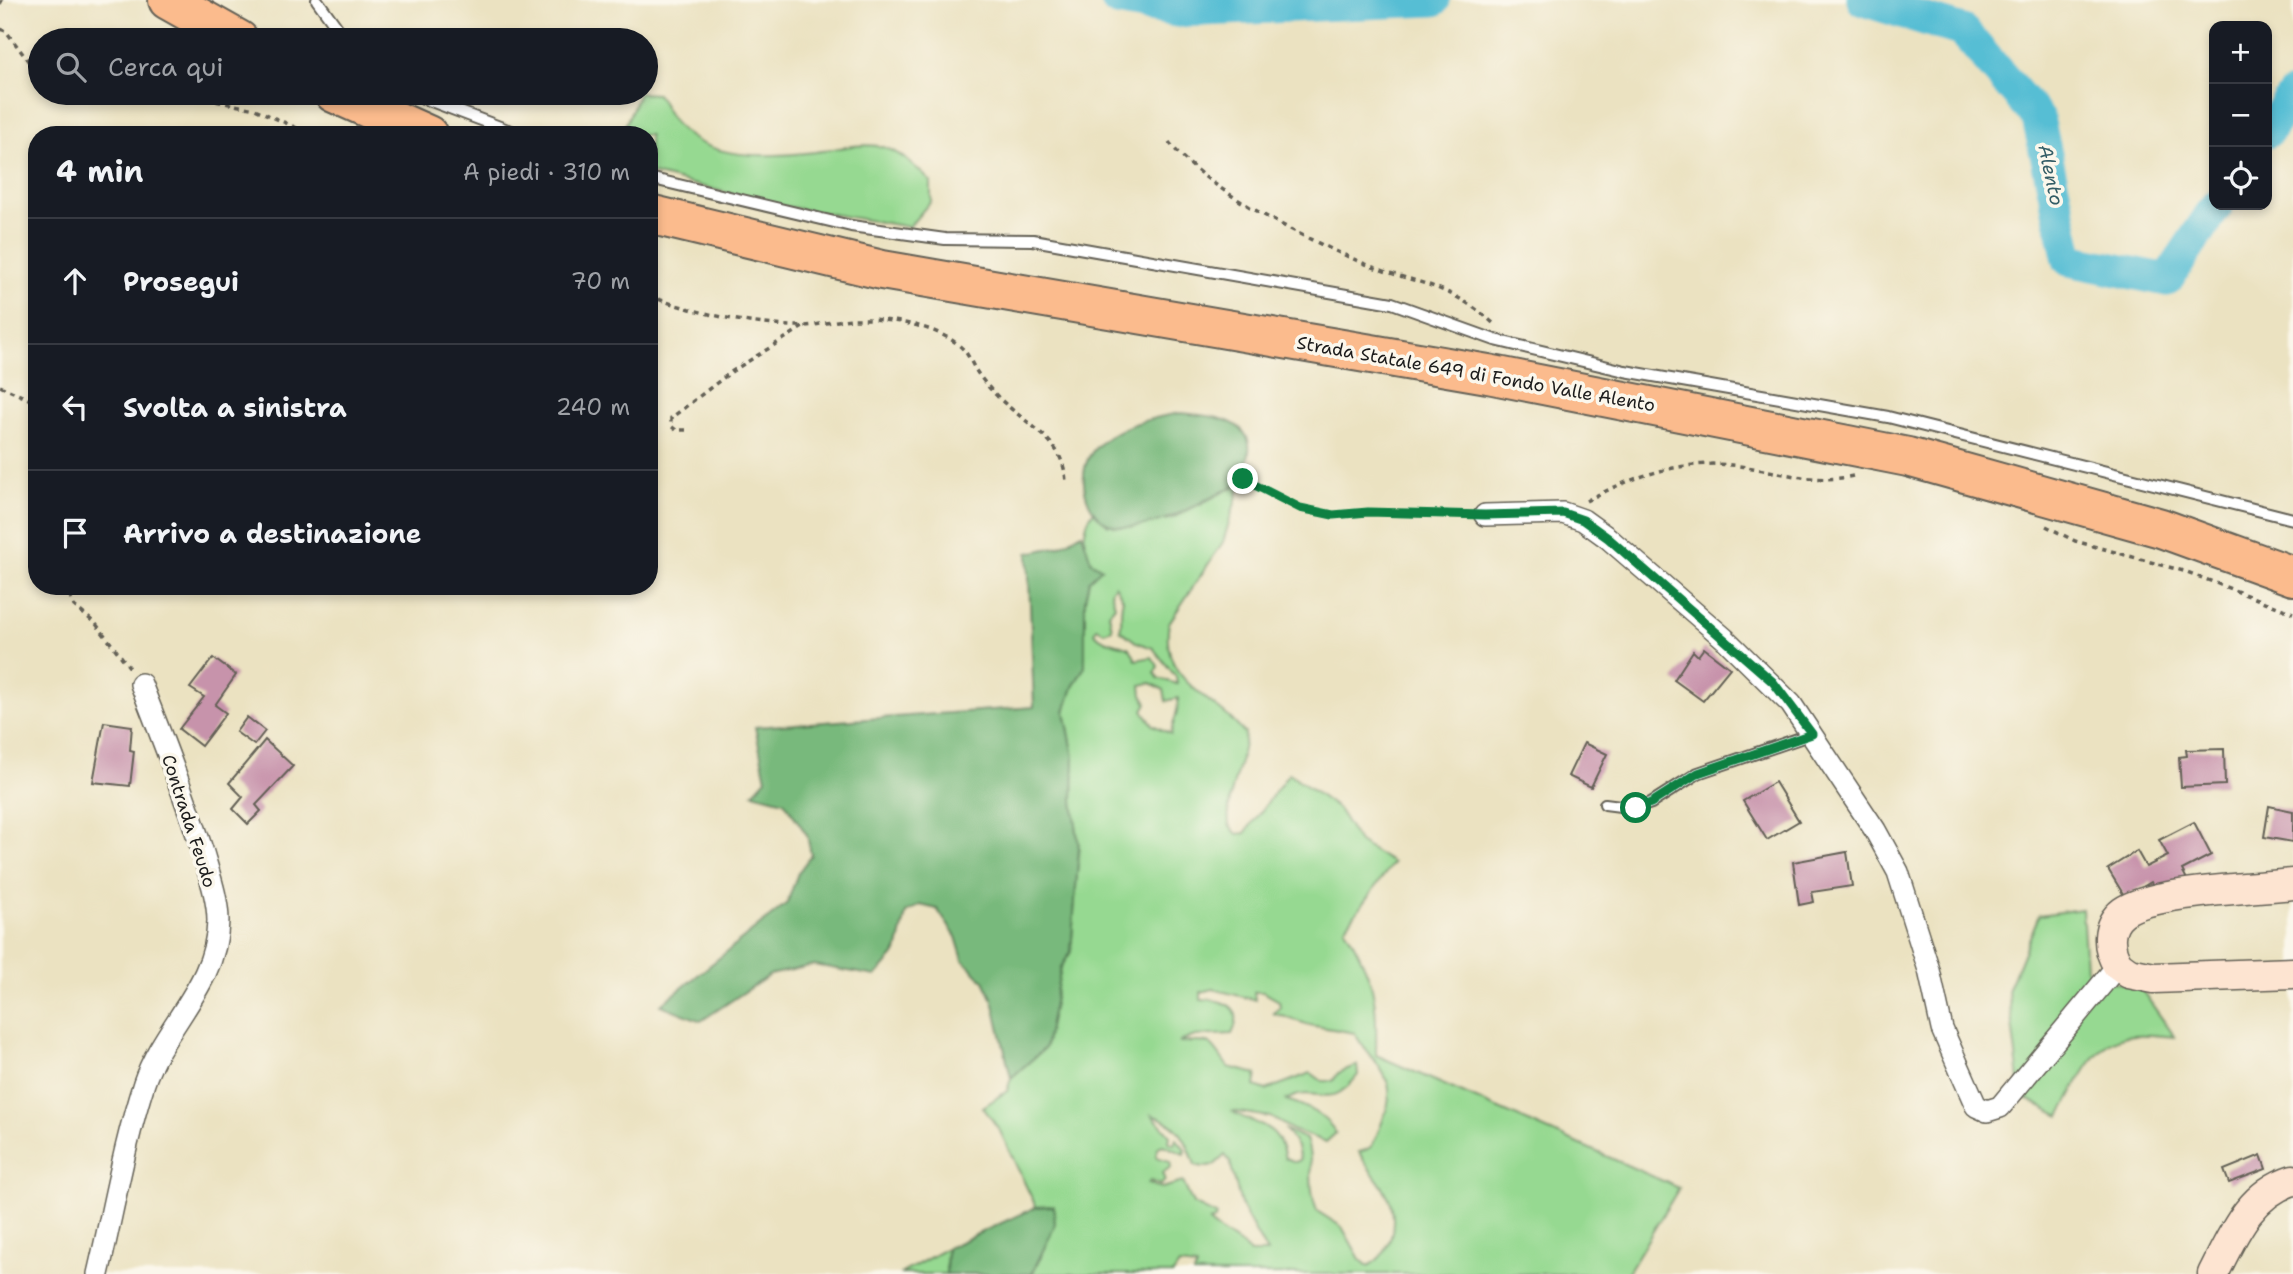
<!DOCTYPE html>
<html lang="it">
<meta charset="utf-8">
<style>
:root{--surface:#171b24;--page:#242831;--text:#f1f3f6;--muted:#9ea1a6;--line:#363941}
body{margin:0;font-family:"Shantell Sans",sans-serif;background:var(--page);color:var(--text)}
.controls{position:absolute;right:21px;top:21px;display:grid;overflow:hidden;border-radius:14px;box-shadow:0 4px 10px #0003}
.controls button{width:63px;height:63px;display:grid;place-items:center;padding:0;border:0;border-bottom:2px solid var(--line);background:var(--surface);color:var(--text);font:35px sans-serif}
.stop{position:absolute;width:21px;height:21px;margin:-16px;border:5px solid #0b8043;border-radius:50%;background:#fff}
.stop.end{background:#0b8043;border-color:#fff;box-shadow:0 2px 7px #0008}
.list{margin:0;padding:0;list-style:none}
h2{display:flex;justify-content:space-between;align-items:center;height:91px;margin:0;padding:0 28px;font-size:30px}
h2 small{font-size:23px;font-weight:400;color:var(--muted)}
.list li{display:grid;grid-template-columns:46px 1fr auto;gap:21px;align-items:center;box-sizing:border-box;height:126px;padding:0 28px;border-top:2px solid var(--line)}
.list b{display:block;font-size:26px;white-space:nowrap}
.list em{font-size:23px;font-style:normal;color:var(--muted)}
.icon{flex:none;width:38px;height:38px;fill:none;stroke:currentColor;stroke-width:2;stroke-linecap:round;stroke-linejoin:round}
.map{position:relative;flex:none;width:2293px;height:1274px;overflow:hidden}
.search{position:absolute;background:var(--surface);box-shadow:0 4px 10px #0003;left:28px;top:28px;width:630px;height:77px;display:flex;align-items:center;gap:18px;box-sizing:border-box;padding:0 24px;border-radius:38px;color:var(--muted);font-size:26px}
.panel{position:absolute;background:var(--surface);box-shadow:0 4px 10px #0003;left:28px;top:126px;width:630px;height:469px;border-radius:28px}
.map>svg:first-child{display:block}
.green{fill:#96d991;stroke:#597a56;stroke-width:2;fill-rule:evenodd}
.forest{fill:#78b97b;stroke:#4a6a4c;stroke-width:2}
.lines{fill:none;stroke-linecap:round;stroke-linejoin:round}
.river{stroke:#57bed4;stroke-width:33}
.building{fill:#c793ab}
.lane-casing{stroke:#646156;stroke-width:14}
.street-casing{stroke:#646156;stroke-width:24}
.secondary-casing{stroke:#646156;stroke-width:33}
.highway-casing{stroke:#646156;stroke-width:42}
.path{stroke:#646156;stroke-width:3.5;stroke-dasharray:5 5;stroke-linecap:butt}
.lane{stroke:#fff;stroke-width:10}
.street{stroke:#fff;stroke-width:21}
.secondary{stroke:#fde4d1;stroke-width:30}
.highway{stroke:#fbbb8d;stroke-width:38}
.route{stroke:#0b8043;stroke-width:9}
.labels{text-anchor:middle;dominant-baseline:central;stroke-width:7;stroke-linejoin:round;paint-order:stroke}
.street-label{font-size:18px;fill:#1c1c1c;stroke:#fbf7ec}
.water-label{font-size:19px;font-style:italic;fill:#345d66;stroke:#fbf7ec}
</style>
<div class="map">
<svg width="2293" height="1274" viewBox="0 0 2293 1274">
<rect width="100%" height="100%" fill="#fbf7ec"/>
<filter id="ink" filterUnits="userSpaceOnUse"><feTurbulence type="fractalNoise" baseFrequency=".0143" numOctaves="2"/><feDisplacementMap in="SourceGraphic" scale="14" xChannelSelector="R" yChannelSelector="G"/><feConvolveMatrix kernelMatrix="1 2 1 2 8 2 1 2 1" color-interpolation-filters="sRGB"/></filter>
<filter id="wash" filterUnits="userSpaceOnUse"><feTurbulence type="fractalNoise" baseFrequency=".00686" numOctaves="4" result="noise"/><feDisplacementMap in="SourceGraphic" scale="28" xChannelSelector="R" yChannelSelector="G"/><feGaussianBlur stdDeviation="1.57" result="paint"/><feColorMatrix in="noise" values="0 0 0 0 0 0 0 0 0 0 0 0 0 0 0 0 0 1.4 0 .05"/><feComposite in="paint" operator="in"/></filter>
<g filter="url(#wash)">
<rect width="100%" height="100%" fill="#ebe2c1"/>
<!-- green -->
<g class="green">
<path d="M639 93 657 94C663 103 668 114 674 122 706 162 770 157 815 152 837 149 856 143 879 146 897 149 919 169 931 182V201L909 227 771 204 649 173V135H621Z"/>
<path d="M1241 483 1223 542 1169 623C1160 673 1198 690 1230 718 1235 723 1240 729 1245 733 1244 765 1225 792 1229 825L1237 834 1245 833 1289 773 1338 809 1359 842 1393 863 1345 928C1375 980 1377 995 1376 1055L1679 1188 1627 1274H1194L1196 1267 1179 1265 1173 1274H1032L1046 1247 1053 1206 1036 1207 1000 1131 983 1107 1007 1091 1011 1078 1045 1048 1061 967 1071 952 1079 848 1073 801 1074 757 1065 712 1073 687 1085 666V599L1089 580 1101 568C1079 561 1081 526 1094 511L1108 525 1171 519ZM1115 585 1123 599C1119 611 1123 621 1120 630L1136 642 1153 648 1176 677 1177 684 1158 678 1155 672 1158 666 1152 657 1136 660 1130 648C1116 642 1105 644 1094 632L1097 628 1104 632 1112 629 1109 613 1115 606 1111 591ZM1151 683 1164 690 1166 701 1178 698C1179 713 1173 720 1171 734L1153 725 1143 710 1147 703 1142 695 1141 685ZM1213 989 1255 1000 1254 992H1263L1279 1001 1280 1007 1273 1013 1309 1025 1355 1033C1360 1044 1366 1050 1374 1060 1396 1086 1391 1100 1379 1130 1373 1143 1374 1149 1359 1152 1367 1170 1385 1184 1391 1204 1397 1227 1390 1255 1368 1266L1360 1259 1342 1227 1317 1211C1307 1187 1315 1162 1306 1139L1286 1130 1297 1147 1300 1160 1296 1162 1285 1158C1277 1121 1261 1129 1231 1111L1270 1117 1293 1130 1326 1142 1336 1133C1326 1116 1305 1105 1286 1100 1320 1082 1327 1115 1358 1075L1357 1065 1338 1073 1333 1081H1322L1311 1073 1266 1090 1255 1086 1257 1074 1228 1067C1207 1037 1214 1043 1179 1042L1195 1036 1232 1034C1246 1005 1223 1000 1201 999V992ZM1152 1115C1179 1123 1187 1140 1195 1165 1211 1170 1214 1166 1225 1155L1230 1162 1242 1208 1267 1253H1250C1238 1240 1221 1234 1209 1222L1215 1220 1216 1215 1193 1204 1183 1182 1162 1188 1148 1184 1150 1181 1161 1185 1165 1180 1162 1173 1171 1167 1170 1161 1156 1157 1158 1147 1163 1145 1184 1154 1185 1149 1176 1138 1174 1144 1169 1142 1170 1135Z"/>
<path d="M2082 909 2086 968 2093 979 2139 986 2175 1037C2158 1036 2136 1032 2120 1038 2090 1049 2074 1091 2060 1116L2021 1096 2008 991 2039 915Z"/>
<polygon points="947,1248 946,1274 900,1274"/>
</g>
<!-- forest -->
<g class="forest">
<path d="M1180 413C1202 415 1244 416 1249 444 1251 455 1244 472 1241 483 1201 499 1166 529 1121 527 1087 525 1073 475 1093 451 1113 426 1151 418 1180 413Z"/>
<polygon points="1082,533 1091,561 1102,568 1089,580 1085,599 1085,666 1073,687 1065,712 1074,757 1073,801 1079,848 1071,952 1061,967 1045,1048 1011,1078 993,1000 984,981 963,960 956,937 937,909 920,905 906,913 897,952 876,976 814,965 770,975 701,1021 661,1005 787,903 798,873 811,855 807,835 784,801 753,793 766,779 755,727 1034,707 1028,553 1060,546"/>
<polygon points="1054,1206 1055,1225 1032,1274 946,1274 947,1248 1036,1207"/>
</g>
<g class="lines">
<!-- river -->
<g class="river">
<polyline points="1117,0 1177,11 1434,0"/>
<polyline points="1863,0 1963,31 2038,118 2069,260 2167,280 2217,205"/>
<polyline points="2267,132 2293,95"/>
</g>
</g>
<g id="blocks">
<!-- building -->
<g class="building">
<polygon points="1704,648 1730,668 1703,701 1674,680 1693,651 1698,656"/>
<polygon points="213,658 236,675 215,705 226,713 201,746 179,729 204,697 190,688"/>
<polygon points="247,717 265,731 254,745 236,732"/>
<polygon points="104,722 132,726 130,750 134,751 130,786 93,782"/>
<polygon points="265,740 293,766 256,805 261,811 248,824 233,809 243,797 229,783"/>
<polygon points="1584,743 1607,754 1591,787 1568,776"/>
<polygon points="2224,749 2225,785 2181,787 2179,757 2187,756 2186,750"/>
<polygon points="1775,782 1799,821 1767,840 1743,801"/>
<polygon points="2269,806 2293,811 2293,842 2264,837"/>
<polygon points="2194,822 2211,855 2182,870 2189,883 2160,898 2151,882 2125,897 2108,869 2137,851 2146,867 2168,856 2159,840"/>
<polygon points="1847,852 1852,886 1812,892 1814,902 1799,905 1793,862"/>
<polygon points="2261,1155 2266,1169 2229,1183 2224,1170"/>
</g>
</g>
</g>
<g filter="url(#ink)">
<use href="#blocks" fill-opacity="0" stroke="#646156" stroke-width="2"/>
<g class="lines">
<!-- lane casing -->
<g class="lane-casing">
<g id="lane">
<polyline points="317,0 346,40"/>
<polyline points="410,93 521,135"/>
<polyline points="649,178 851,226 945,239 1033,240 1392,303 1495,340 1625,371 1888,417 2293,519"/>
<polyline points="1605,804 1636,808 1651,803 1698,773 1812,734"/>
</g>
</g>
<!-- street casing -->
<g class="street-casing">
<g id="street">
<polyline points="1485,515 1563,513 1583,520 1608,538 1725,639 1791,704 1875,830 1898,872 1929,970 1942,1029 1976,1106 1987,1111 2000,1107 2118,965"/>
<path d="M98 1274C113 1211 124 1145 144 1083 163 1026 217 985 218 921 218 899 209 874 203 853 185 796 163 740 141 684"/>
</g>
</g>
<!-- secondary casing -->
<g class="secondary-casing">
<g id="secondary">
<path d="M2293 884C2255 888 2151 891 2123 912 2106 925 2107 948 2118 965L2129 973 2154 978 2293 973"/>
<path d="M2213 1274C2233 1235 2249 1194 2293 1180"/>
</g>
</g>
<!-- highway casing -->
<g class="highway-casing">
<g id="highway">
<polyline points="168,0 239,40"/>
<polyline points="334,93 428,135"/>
<polyline points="649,214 882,270 1488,374 1908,457 2161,528 2293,576"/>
</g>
</g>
<!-- path -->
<g class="path">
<polyline points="0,4 2,0"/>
<polyline points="0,29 6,31 40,77"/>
<polyline points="58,93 63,97 205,99 255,109 312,135"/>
<path d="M1169 142C1206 191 1306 239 1363 263 1416 285 1446 281 1493 323"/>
<path d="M649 296C697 313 754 327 805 326 821 325 837 320 852 319 886 318 938 324 963 349 969 355 972 365 977 372 985 384 998 398 1009 407 1037 431 1065 444 1066 484"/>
<polyline points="0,386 37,403"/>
<polyline points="686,430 676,430 671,426 671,418 731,372 803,327"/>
<polyline points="1243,479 1300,508 1333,515 1368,512 1466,514"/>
<path d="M1586 501C1631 477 1679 460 1731 465 1773 469 1810 485 1853 476"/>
<polyline points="2046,526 2075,541 2187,572 2293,613"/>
<polyline points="66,586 74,606 96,624 130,668"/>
</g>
<!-- lane -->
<use href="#lane" class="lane"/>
<!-- street -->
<use href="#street" class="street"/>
<!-- secondary -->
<use href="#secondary" class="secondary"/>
<!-- highway -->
<use href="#highway" class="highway"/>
</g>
</g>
<g class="lines" filter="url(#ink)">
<!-- route -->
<polyline class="route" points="1243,479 1300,508 1333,515 1368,512 1485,515 1563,513 1583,520 1608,538 1773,682 1812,734 1698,773 1651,803 1636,808"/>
</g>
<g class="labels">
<!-- street labels -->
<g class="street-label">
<text transform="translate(1476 374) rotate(10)">Strada Statale 649 di Fondo Valle Alento</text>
<text transform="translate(189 821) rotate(72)">Contrada Feudo</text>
</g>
<!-- water labels -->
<g class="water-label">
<text transform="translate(2051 175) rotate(78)">Alento</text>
</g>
</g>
</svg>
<div class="controls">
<button>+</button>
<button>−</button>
<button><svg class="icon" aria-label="locate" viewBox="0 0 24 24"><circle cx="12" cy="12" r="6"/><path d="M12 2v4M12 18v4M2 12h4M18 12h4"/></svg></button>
</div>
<div class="stop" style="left:1636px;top:808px"></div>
<div class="stop end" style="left:1243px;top:479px"></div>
<div class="search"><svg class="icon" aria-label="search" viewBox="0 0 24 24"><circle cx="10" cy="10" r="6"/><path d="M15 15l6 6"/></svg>Cerca qui</div>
<section class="panel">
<h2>4 min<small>A piedi · 310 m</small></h2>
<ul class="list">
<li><svg class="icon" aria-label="ahead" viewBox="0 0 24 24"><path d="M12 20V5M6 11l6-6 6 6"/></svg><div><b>Prosegui</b></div><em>70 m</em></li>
<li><svg class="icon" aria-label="left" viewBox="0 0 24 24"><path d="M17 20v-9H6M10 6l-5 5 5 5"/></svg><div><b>Svolta a sinistra</b></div><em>240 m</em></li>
<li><svg class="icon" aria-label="arrive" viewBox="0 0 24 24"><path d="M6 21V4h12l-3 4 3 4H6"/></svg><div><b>Arrivo a destinazione</b></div></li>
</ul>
</section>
</div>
